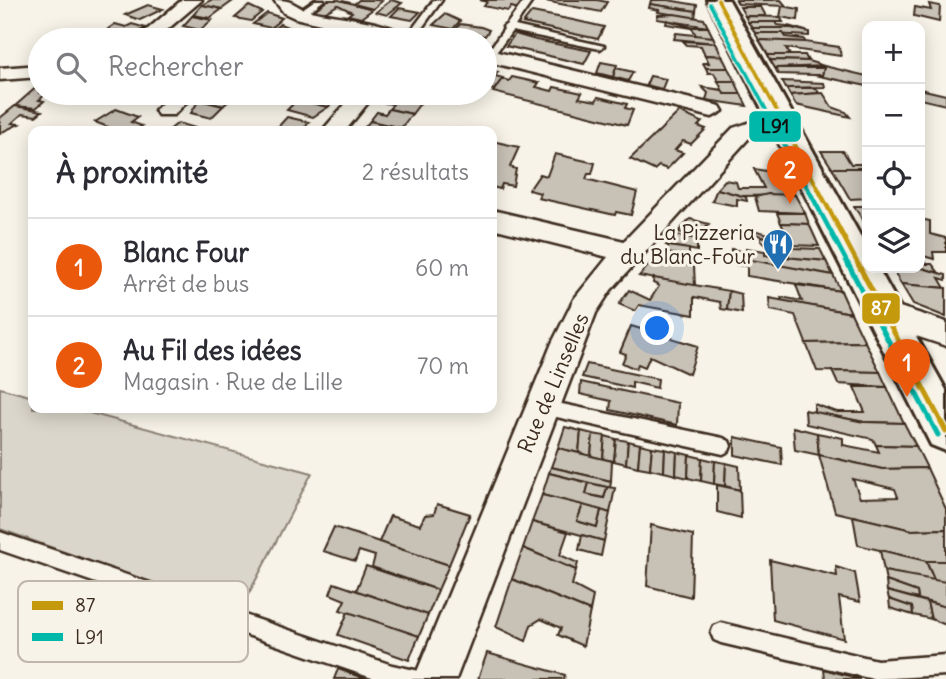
<!DOCTYPE html>
<html lang="fr">
<meta charset="utf-8">
<style>
:root{--surface:#fff;--page:#f7f7f7;--text:#2b2b33;--muted:#7c7c81;--line:#e1e1e2;--accent:#ea580c}
body{margin:0;font-family:Delius,sans-serif;background:var(--page);color:var(--text)}
.controls{position:absolute;right:21px;top:21px;display:grid;overflow:hidden;border-radius:14px;box-shadow:0 4px 18px #0003}
.controls button{width:63px;height:63px;display:grid;place-items:center;padding:0;border:0;border-bottom:2px solid var(--line);background:var(--surface);color:var(--text);font:35px sans-serif}
.you{position:absolute;left:658px;top:329px;width:24px;height:24px;margin:-18px;border:5px solid #fff;border-radius:50%;background:#1a73e8;box-shadow:0 0 0 10px #1a73e833}
.badge{display:grid;place-items:center;width:46px;height:46px;border-radius:50%;background:var(--accent);color:#fff;font-size:23px;font-weight:700}
.pin{position:absolute;translate:-50% -58px;filter:drop-shadow(0 2px 4px #0008)}
.pin::after{content:'';position:absolute;top:37px;width:24px;height:21px;background:inherit;clip-path:polygon(0 0,100% 0,50% 100%)}
.list{margin:0;padding:0;list-style:none}
h2{display:flex;justify-content:space-between;align-items:center;height:91px;margin:0;padding:0 28px;font-size:30px}
h2 small{font-size:23px;font-weight:400;color:var(--muted)}
.list li{display:grid;grid-template-columns:46px 1fr auto;gap:21px;align-items:center;box-sizing:border-box;height:98px;padding:0 28px;border-top:2px solid var(--line)}
.list b{display:block;font-size:26px;white-space:nowrap}
.list p{margin:0;font-size:23px;white-space:nowrap;color:var(--muted)}
.list em{font-size:23px;font-style:normal;color:var(--muted)}
.icon{flex:none;width:38px;height:38px;fill:none;stroke:currentColor;stroke-width:2;stroke-linecap:round;stroke-linejoin:round}
.map{position:relative;flex:none;width:946px;height:679px;overflow:hidden}
.search{position:absolute;background:var(--surface);box-shadow:0 4px 18px #0003;left:28px;top:28px;width:469px;height:77px;display:flex;align-items:center;gap:18px;box-sizing:border-box;padding:0 24px;border-radius:38px;color:var(--muted);font-size:26px}
.panel{position:absolute;background:var(--surface);box-shadow:0 4px 18px #0003;left:28px;top:126px;width:469px;height:287px;border-radius:14px}
.map>svg:first-child{display:block}
.green{fill:#dbd6cb;stroke:#8b8074;stroke-width:2}
.building{fill:#c8c1b6;stroke:#3b2a1e;stroke-width:2;fill-rule:evenodd}
.lines{fill:none;stroke-linecap:round;stroke-linejoin:round}
.service-casing{stroke:#3b2a1e;stroke-width:5}
.minor-casing{stroke:#3b2a1e;stroke-width:5}
.primary-casing{stroke:#3b2a1e;stroke-width:6}
.service{fill:#f7f3e8;fill-rule:evenodd}
.minor{fill:#f7f3e8;fill-rule:evenodd}
.primary{fill:#f7f3e8;fill-rule:evenodd}
.bus-1-far2-casing{stroke:#f7f3e8;stroke-width:7}
.bus-1-far1-casing{stroke:#f7f3e8;stroke-width:9}
.bus-1-casing{stroke:#f7f3e8;stroke-width:10}
.bus-2-far2-casing{stroke:#f7f3e8;stroke-width:7}
.bus-2-far1-casing{stroke:#f7f3e8;stroke-width:9}
.bus-2-casing{stroke:#f7f3e8;stroke-width:10}
.bus-1-far2{stroke:#c4990c;stroke-width:3.5}
.bus-1-far1{stroke:#c4990c;stroke-width:4.5}
.bus-1{stroke:#c4990c;stroke-width:5}
.bus-2-far2{stroke:#00b8aa;stroke-width:3.5}
.bus-2-far1{stroke:#00b8aa;stroke-width:4.5}
.bus-2{stroke:#00b8aa;stroke-width:5}
.labels{text-anchor:middle;dominant-baseline:central;stroke-width:6;stroke-linejoin:round;paint-order:stroke}
.poi-label{font-size:21px;fill:#3b2a1e;stroke:#f7f3e8;text-anchor:end}
.street-label{font-size:21px;fill:#3b2a1e;stroke:#f7f3e8}
.key{fill:#f7f3e8;stroke:#bfb7ab;stroke-width:2}
.key-label{font-size:19px;fill:#3b2a1e}
.line-badge{stroke:#f7f3e8;stroke-width:2.5}
.badge-label{font-size:19px;text-anchor:middle;font-weight:bold;fill:#fff}
.pale-badge-label{font-size:19px;text-anchor:middle;font-weight:bold;fill:#111}
</style>
<div class="map">
<svg width="946" height="679" viewBox="0 0 946 679">
<rect width="100%" height="100%" fill="#f7f3e8"/>
<filter id="ink" filterUnits="userSpaceOnUse"><feTurbulence type="fractalNoise" baseFrequency=".0143" numOctaves="2"/><feDisplacementMap in="SourceGraphic" scale="14" xChannelSelector="R" yChannelSelector="G"/><feConvolveMatrix kernelMatrix="1 2 1 2 8 2 1 2 1" color-interpolation-filters="sRGB"/></filter>
<g filter="url(#ink)">
<!-- green -->
<polygon class="green" points="0,388 33,397 33,408 71,408 312,473 238,614 0,529"/>
<!-- building -->
<g class="building">
<polygon points="211,0 228,0 233,1 222,9 202,5"/>
<polygon points="328,0 339,0 373,9 361,18 348,15 352,12 338,5 322,14 313,11"/>
<polygon points="359,0 377,0 382,1 373,9 354,4"/>
<polygon points="391,0 402,3 387,15 376,12"/>
<polygon points="480,0 511,0 524,2 519,9 511,7 508,11 484,6 487,2"/>
<polygon points="540,0 597,0 607,2 601,12"/>
<polygon points="651,0 668,0 697,5 696,11 650,4"/>
<polygon points="736,0 781,0 786,6 738,4"/>
<polygon points="650,4 696,11 695,18 658,12 659,10 649,8"/>
<polygon points="929,4 940,6 939,22 914,16 915,7 931,10"/>
<polygon points="148,5 163,9 140,20 125,15"/>
<polygon points="202,5 222,9 210,18 193,15"/>
<polygon points="249,6 262,12 251,21 235,18"/>
<polygon points="782,6 799,9 798,20 780,17"/>
<polygon points="740,7 761,7 766,16 745,16"/>
<polygon points="399,8 420,12 412,20 391,16"/>
<polygon points="532,12 573,20 604,27 598,39 523,23"/>
<polygon points="267,13 282,18 271,28 253,24"/>
<polygon points="445,14 460,21 453,29 433,25"/>
<polygon points="674,14 704,19 708,27 657,19 658,15"/>
<polygon points="192,16 212,20 200,30 183,26"/>
<polygon points="745,16 780,17 783,22 748,22"/>
<polygon points="667,20 692,27 708,27 713,37 697,37 692,28 666,24"/>
<polygon points="748,22 775,22 777,25 788,26 809,32 791,28 752,28"/>
<polygon points="115,24 126,27 132,24 146,28 122,40 106,35 112,32 108,29"/>
<polygon points="280,24 295,30 284,40 266,36"/>
<polygon points="460,24 481,27 489,30 485,36 455,30"/>
<polygon points="301,28 317,34 310,40 288,40"/>
<polygon points="752,28 791,28 809,32 809,36 755,33"/>
<polygon points="181,31 198,34 191,40 164,39"/>
<polygon points="676,33 713,37 716,43 674,39"/>
<polygon points="755,33 783,33 786,37 804,39 805,42 759,40"/>
<polygon points="515,34 536,40 591,51 584,64 506,46"/>
<polygon points="759,40 805,42 839,47 841,56 786,48 790,55 768,55"/>
<polygon points="683,41 716,43 722,56 705,55 701,46 687,45"/>
<polygon points="705,55 722,56 728,68 706,68 703,63 709,63"/>
<polygon points="768,55 805,55 808,61 770,60"/>
<polygon points="770,60 808,61 824,66 775,68"/>
<polygon points="601,62 617,65 613,77 597,73"/>
<polygon points="824,66 867,76 867,86 814,75 822,75"/>
<polygon points="616,68 633,72 628,81 613,77"/>
<polygon points="706,68 728,68 735,81 718,81 714,73 708,73"/>
<polygon points="775,68 824,68 822,75 814,75 778,74"/>
<polygon points="485,69 498,72 495,76 503,78 494,90 485,88"/>
<polygon points="650,76 666,79 662,89 646,85"/>
<polygon points="512,77 539,83 536,87 552,91 554,87 582,93 579,98 596,101 598,97 627,104 625,108 633,110 627,125 493,92 502,79 509,81"/>
<polygon points="718,81 735,81 741,94 724,94"/>
<polygon points="782,81 824,83 825,87 786,88"/>
<polygon points="39,85 40,93 47,93 39,100 44,101 36,108 15,106"/>
<polygon points="702,87 722,90 724,94 741,94 747,106 706,100 708,93"/>
<polygon points="786,88 816,88 819,93 790,95"/>
<polygon points="920,89 946,95 946,105 920,99"/>
<polygon points="214,93 227,93 236,95 223,106 199,100"/>
<polygon points="310,93 332,95 329,99 332,103 328,107 302,101"/>
<polygon points="393,93 428,93 422,101"/>
<polygon points="823,93 832,107 846,112 850,117 796,105 790,95"/>
<polygon points="392,95 422,101 412,114 389,109 393,104 385,103"/>
<polygon points="199,100 223,106 211,118 191,113"/>
<polygon points="297,100 302,101 328,107 313,117 287,110"/>
<polygon points="15,106 42,111 36,116 22,114 12,123 19,124 0,133 0,118"/>
<polygon points="116,109 138,117 131,122 142,126 135,131 118,131 95,122"/>
<polygon points="389,109 412,114 401,128 370,121 377,112 385,114"/>
<polygon points="679,112 702,122 698,126 706,129 691,144 683,141 675,150 683,153 667,169 659,166 654,170 630,159"/>
<polygon points="287,117 309,122 305,127 307,131 277,128"/>
<polygon points="370,121 401,128 399,131 363,129"/>
<polygon points="178,123 202,130 168,131"/>
<polygon points="492,141 519,147 510,167 516,169 513,186 502,184 500,189 492,187"/>
<polygon points="821,151 843,151 851,164 862,164 865,168 832,168"/>
<polygon points="555,154 595,163 592,174 588,174 586,179 637,192 631,215 616,212 615,215 538,198 540,193 529,190 540,174 547,176"/>
<polygon points="832,168 867,168 867,198 850,199"/>
<polygon points="754,169 783,174 795,195 742,196 717,189 725,180 736,182 738,188 764,188"/>
<polygon points="717,189 746,197 747,201 737,199 737,206 712,201"/>
<polygon points="768,194 795,195 805,213 759,211 755,197"/>
<polygon points="854,206 867,206 867,227"/>
<polygon points="777,213 805,213 809,224 781,223"/>
<polygon points="690,219 709,224 698,237 678,232"/>
<polygon points="920,219 930,221 930,234 946,238 946,252 933,252 934,259 920,255"/>
<polygon points="781,223 809,224 819,246 791,245"/>
<polygon points="749,229 777,236 776,239 748,233"/>
<polygon points="676,235 697,239 697,251 666,245"/>
<polygon points="761,236 790,243 792,248 820,249 826,261 790,258 785,246 767,245 761,240"/>
<polygon points="668,246 689,249 689,257 667,253"/>
<polygon points="746,248 765,251 765,255 826,261 833,275 730,257 731,249 746,252"/>
<polygon points="735,257 833,275 841,291 747,276 747,266 736,265"/>
<polygon points="920,257 927,264 932,264 939,273 922,268 891,268 920,268"/>
<polygon points="655,258 694,266 695,286 639,276"/>
<polygon points="892,268 922,268 946,275 946,280 939,278 945,288 901,284"/>
<polygon points="654,278 729,291 727,310 721,309 720,302 694,297 694,315 639,305 635,311 619,304 629,290 650,300 659,286 653,283"/>
<polygon points="901,284 946,288 946,317 913,304"/>
<polygon points="796,285 841,291 851,313 782,301 781,297 802,301"/>
<polygon points="729,291 741,294 742,313 727,310"/>
<polygon points="769,298 851,313 865,342 806,343 795,315 770,310"/>
<polygon points="631,326 698,346 689,374 650,356 645,367 638,364 636,369 622,363 626,354 620,352"/>
<polygon points="865,342 880,372 817,371 806,343"/>
<polygon points="587,364 658,379 657,388 632,382 632,388 582,377"/>
<polygon points="832,371 880,372 887,387 838,384"/>
<polygon points="581,382 678,403 677,425 610,410 611,401 580,394"/>
<polygon points="854,387 887,387 904,423 864,422 814,412 814,404 837,412 865,412"/>
<polygon points="805,410 864,422 904,423 916,446 876,445 873,439 806,424"/>
<polygon points="565,427 581,431 579,453 558,448"/>
<polygon points="793,427 817,433 819,455 795,450"/>
<polygon points="581,431 593,434 591,456 579,453"/>
<polygon points="817,433 843,438 843,445 879,452 876,445 916,446 927,468 882,469 819,455"/>
<polygon points="593,434 605,436 603,459 591,456"/>
<polygon points="605,436 616,439 614,461 603,459"/>
<polygon points="735,437 781,447 782,465 735,455"/>
<polygon points="616,439 628,441 626,464 614,461"/>
<polygon points="628,441 640,444 638,467 626,464"/>
<polygon points="640,444 652,447 650,469 638,467"/>
<polygon points="652,447 665,449 664,472 650,469"/>
<polygon points="558,448 612,461 611,481 551,467"/>
<polygon points="665,449 677,452 676,475 664,472"/>
<polygon points="677,452 689,455 688,478 676,475"/>
<polygon points="689,455 702,458 701,481 688,478"/>
<path d="M819 455 882 469 927 468 946 509V529L912 530 835 512ZM853 479 895 489 898 497 860 498Z"/>
<polygon points="702,458 715,461 714,484 701,481"/>
<polygon points="715,461 726,463 725,486 714,484"/>
<polygon points="726,463 739,466 740,490 725,486"/>
<polygon points="551,467 611,481 610,488 549,473"/>
<polygon points="549,473 589,483 586,494 604,498 607,487 615,488 610,513 542,495"/>
<polygon points="589,483 607,487 604,498 586,494"/>
<polygon points="717,485 740,490 741,518 717,512"/>
<polygon points="542,495 583,505 577,521 597,527 601,510 610,513 604,541 532,522"/>
<polygon points="437,504 470,514 449,565 379,542 390,516 420,525 425,515 434,514"/>
<polygon points="583,505 601,510 597,527 577,521"/>
<polygon points="853,516 912,530 946,529 946,561 926,561 858,545"/>
<polygon points="532,522 568,532 560,555 578,563 576,570 523,548"/>
<polygon points="651,525 693,535 691,597 647,586"/>
<polygon points="334,527 449,565 438,590 372,567 375,556 359,551 355,561 323,551"/>
<polygon points="582,535 604,541 601,556 579,550"/>
<polygon points="523,548 576,570 572,585 593,596 590,611 512,579"/>
<polygon points="880,550 926,561 935,582 884,571"/>
<polygon points="770,560 837,576 836,567 855,573 860,602 839,597 844,639 773,620"/>
<polygon points="926,561 946,561 946,582 935,582"/>
<polygon points="366,566 438,590 428,615 356,591"/>
<polygon points="884,571 946,582 946,607 918,599 917,592 886,581"/>
<polygon points="512,579 590,611 583,646 558,635 561,628 541,619 531,625 526,641 496,627"/>
<polygon points="886,581 917,592 918,599 887,591"/>
<polygon points="334,583 428,615 419,636 340,610 345,600 330,594"/>
<polygon points="887,591 927,602 931,619 913,615 912,607 889,599"/>
<polygon points="889,599 912,607 913,615 890,608"/>
<polygon points="927,602 946,607 946,625 931,619"/>
<polygon points="348,612 419,636 409,660 338,635"/>
<polygon points="487,653 565,675 564,679 478,679"/>
<polygon points="338,669 366,679 334,679"/>
<polygon points="824,669 860,679 825,679"/>
</g>
<g class="lines">
<!-- service casing -->
<g class="service-casing">
<g id="service">
<polygon points="315,0 324,0 304,16 298,16 298,12"/>
<polygon points="434,0 442,0 419,32 395,39 395,35 413,28"/>
<polygon points="525,0 533,0 515,26 604,46 600,49 512,31 492,58 486,58 485,56 504,29 503,27 507,24"/>
<polygon points="543,400 723,438 729,441 731,446 729,451 723,454 543,414 538,412 535,407 538,402"/>
<polygon points="0,532 392,665 424,672 427,679 375,679 0,550"/>
<polygon points="721,623 877,660 946,655 946,675 873,679 721,643 714,640 711,633 714,626"/>
</g>
</g>
<!-- minor casing -->
<g class="minor-casing">
<g id="minor">
<polygon points="182,0 202,0 155,40 135,40"/>
<path d="M274 0C297 0 292 6 310 11 335 17 396 21 411 40H388L295 18 284 13Z"/>
<polygon points="485,49 720,106 723,111 712,117 485,61"/>
<polygon points="40,65 40,77 0,80 0,68"/>
<polygon points="173,93 195,93 174,115 158,115 155,110"/>
<polygon points="355,93 376,93 345,131 322,131"/>
<polygon points="784,118 792,120 795,125 792,130 763,133 749,138 611,290 596,313 456,679 414,679 552,343 574,299 608,257 492,228 492,210 624,241 733,128 760,119"/>
<polygon points="884,302 946,322 946,346 874,322 870,314 874,306"/>
</g>
</g>
<!-- primary casing -->
<g class="primary-casing">
<polygon id="primary" points="707,0 729,0 867,248 867,268 878,268 946,390 946,451 931,445"/>
</g>
<!-- service -->
<use href="#service" class="service"/>
<!-- minor -->
<use href="#minor" class="minor"/>
<!-- primary -->
<use href="#primary" class="primary"/>
<!-- bus-1-far2 casing -->
<g class="bus-1-far2-casing">
<polyline id="bus-1-far2" points="718,0 781,119"/>
</g>
<!-- bus-1-far1 casing -->
<g class="bus-1-far1-casing">
<polyline id="bus-1-far1" points="780,117 859,266"/>
</g>
<!-- bus-1 casing -->
<g class="bus-1-casing">
<polyline id="bus-1" points="858,264 946,431"/>
</g>
<!-- bus-2-far2 casing -->
<g class="bus-2-far2-casing">
<polyline id="bus-2-far2" points="710,4 771,119"/>
</g>
<!-- bus-2-far1 casing -->
<g class="bus-2-far1-casing">
<polyline id="bus-2-far1" points="770,117 849,266"/>
</g>
<!-- bus-2 casing -->
<g class="bus-2-casing">
<polyline id="bus-2" points="848,264 938,435"/>
</g>
<!-- bus-1-far2 -->
<use href="#bus-1-far2" class="bus-1-far2"/>
<!-- bus-1-far1 -->
<use href="#bus-1-far1" class="bus-1-far1"/>
<!-- bus-1 -->
<use href="#bus-1" class="bus-1"/>
<!-- bus-2-far2 -->
<use href="#bus-2-far2" class="bus-2-far2"/>
<!-- bus-2-far1 -->
<use href="#bus-2-far1" class="bus-2-far1"/>
<!-- bus-2 -->
<use href="#bus-2" class="bus-2"/>
</g>
</g>
<!-- icons -->
<defs>
<g id="restaurant-pin" transform="scale(1.575)"><path d="M0 17L-7.5 6A9.5 9.5 0 1 1 7.5 6Z" fill="#1f6fb2" stroke="#f7f3e8"/><path d="M-5-6h1v4h1v-4h1v4h1v-4h1v5L-1.5 .5V6h-2V.5L-5-1ZM5-6V6H3V1.5H1.5Q1.5-4 5-6Z" fill="#fff"/></g>
</defs>
<g fill-rule="evenodd">
<use href="#restaurant-pin" x="778" y="244"/>
</g>
<g class="labels">
<!-- poi labels -->
<g class="poi-label">
<text x="755" y="232">La Pizzeria<tspan x="755" dy="24">du Blanc-Four</tspan></text>
</g>
<!-- street labels -->
<g class="street-label">
<text transform="translate(553 383) rotate(-67)">Rue de Linselles</text>
</g>
</g>
<!-- legend -->
<rect x="18" y="581" width="230" height="81" rx="10" class="key"/>
<rect x="32" y="601" width="31" height="9" fill="#c4990c"/>
<rect x="32" y="633" width="31" height="8" fill="#00b8aa"/>
<g class="key-label">
<text x="75" y="612">87</text>
<text x="75" y="644">L91</text>
</g>
<g class="line-badge">
<rect x="748" y="110" width="54" height="33" rx="7" fill="#00b8aa"/>
<rect x="861" y="292" width="40" height="33" rx="7" fill="#c4990c"/>
</g>
<g class="badge-label">
<text x="881" y="315">87</text>
</g>
<g class="pale-badge-label">
<text x="775" y="133">L91</text>
</g>
</svg>
<div class="controls">
<button>+</button>
<button>−</button>
<button><svg class="icon" aria-label="locate" viewBox="0 0 24 24"><circle cx="12" cy="12" r="6"/><path d="M12 2v4M12 18v4M2 12h4M18 12h4"/></svg></button>
<button><svg class="icon" aria-label="layers" viewBox="0 0 24 24"><path d="M12 4l9 5-9 5-9-5zM3 14l9 5 9-5"/></svg></button>
</div>
<div class="you"></div>
<div class="pin badge" style="left:907px;top:397px">1</div>
<div class="pin badge" style="left:790px;top:204px">2</div>
<div class="search"><svg class="icon" aria-label="search" viewBox="0 0 24 24"><circle cx="10" cy="10" r="6"/><path d="M15 15l6 6"/></svg>Rechercher</div>
<section class="panel">
<h2>À proximité<small>2 résultats</small></h2>
<ul class="list">
<li><span class="badge">1</span><div><b>Blanc Four</b><p>Arrêt de bus</p></div><em>60 m</em></li>
<li><span class="badge">2</span><div><b>Au Fil des idées</b><p>Magasin · Rue de Lille</p></div><em>70 m</em></li>
</ul>
</section>
</div>
